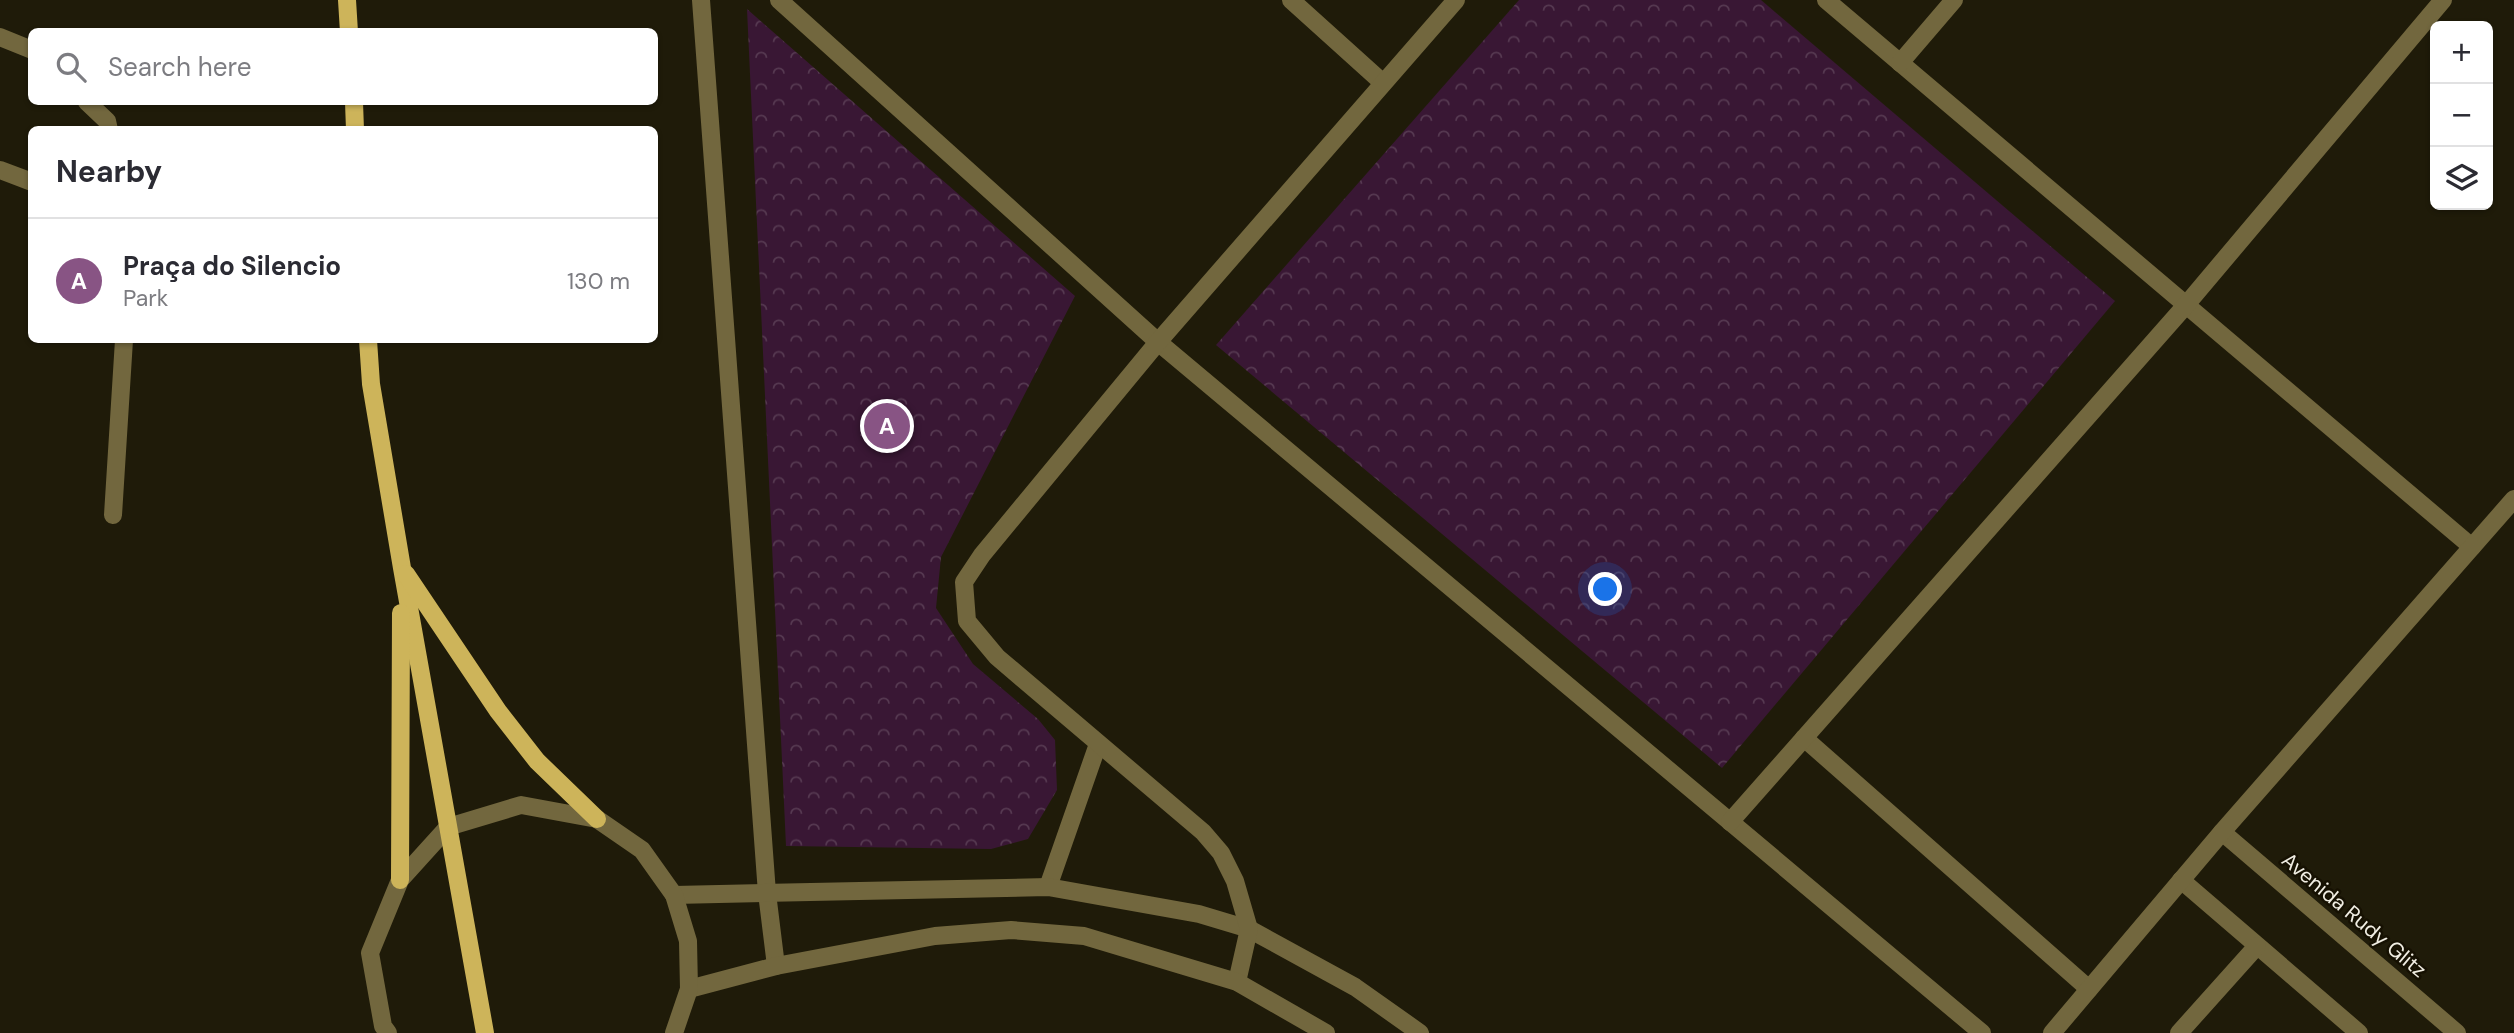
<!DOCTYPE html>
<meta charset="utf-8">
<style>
:root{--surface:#fff;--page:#f7f7f7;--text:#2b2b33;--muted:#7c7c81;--line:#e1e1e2;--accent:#885484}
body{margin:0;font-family:"DM Sans",sans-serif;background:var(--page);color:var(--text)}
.controls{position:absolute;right:21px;top:21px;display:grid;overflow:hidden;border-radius:10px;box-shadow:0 2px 5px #0004}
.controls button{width:63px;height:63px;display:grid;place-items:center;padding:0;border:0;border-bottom:2px solid var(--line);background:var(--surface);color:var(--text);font:35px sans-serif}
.you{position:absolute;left:1606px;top:590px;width:24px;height:24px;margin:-18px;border:5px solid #fff;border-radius:50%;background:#1a73e8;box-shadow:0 0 0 10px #1a73e833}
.badge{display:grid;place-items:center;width:46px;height:46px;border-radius:50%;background:var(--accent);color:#fff;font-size:23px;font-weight:700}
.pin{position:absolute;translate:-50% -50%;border:4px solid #fff;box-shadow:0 2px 7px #0006}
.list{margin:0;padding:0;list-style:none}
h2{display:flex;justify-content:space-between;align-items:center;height:91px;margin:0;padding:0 28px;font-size:30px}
h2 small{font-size:23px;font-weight:400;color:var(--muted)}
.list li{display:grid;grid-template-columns:46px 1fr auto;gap:21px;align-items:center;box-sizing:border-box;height:126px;padding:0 28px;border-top:2px solid var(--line)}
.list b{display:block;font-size:26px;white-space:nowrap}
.list p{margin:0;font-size:23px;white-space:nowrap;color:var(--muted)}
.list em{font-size:23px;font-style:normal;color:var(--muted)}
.icon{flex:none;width:38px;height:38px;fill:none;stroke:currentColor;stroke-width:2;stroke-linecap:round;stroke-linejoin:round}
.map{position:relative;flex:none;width:2514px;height:1033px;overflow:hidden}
.search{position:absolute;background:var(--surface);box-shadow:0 2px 5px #0004;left:28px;top:28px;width:630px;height:77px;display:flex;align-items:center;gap:18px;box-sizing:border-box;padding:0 24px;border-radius:10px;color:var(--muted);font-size:26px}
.panel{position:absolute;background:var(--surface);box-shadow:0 2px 5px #0004;left:28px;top:126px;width:630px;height:217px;border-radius:10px}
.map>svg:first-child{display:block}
.park{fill:url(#park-crowns)}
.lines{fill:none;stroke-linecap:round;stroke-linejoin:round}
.minor{stroke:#72673e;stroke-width:18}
.major{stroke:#cdb45a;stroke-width:18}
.labels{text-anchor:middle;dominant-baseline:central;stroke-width:5;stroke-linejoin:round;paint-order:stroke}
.street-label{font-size:21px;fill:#f1eee3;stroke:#161102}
</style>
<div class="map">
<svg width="2514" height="1033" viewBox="0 0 2514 1033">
<defs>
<pattern id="park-crowns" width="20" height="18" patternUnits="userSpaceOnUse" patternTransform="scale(1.75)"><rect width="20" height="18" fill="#391734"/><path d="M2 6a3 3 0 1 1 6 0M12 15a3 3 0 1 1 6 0" fill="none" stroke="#563951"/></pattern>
</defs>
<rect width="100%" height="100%" fill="#1f1b09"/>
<!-- park -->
<g class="park">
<polygon points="1519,0 1761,0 2115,301 1722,768 1216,345"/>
<polygon points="747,9 1075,296 941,557 936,608 973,664 1038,719 1055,740 1057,790 1028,839 991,849 786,846"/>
</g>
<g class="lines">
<!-- minor -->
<g class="minor">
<polyline points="701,0 767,893 776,966"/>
<polyline points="779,0 1158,342 1982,1033"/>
<polyline points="1291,0 1383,83"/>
<polyline points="1826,0 2472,547"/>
<polyline points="0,37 32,50"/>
<polyline points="1900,63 1954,0"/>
<polyline points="87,102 107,121 109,130"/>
<polyline points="0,170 32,182"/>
<polyline points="113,515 124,340"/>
<polyline points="1804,738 2089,989"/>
<polyline points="1730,822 2186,305 2443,0"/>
<polyline points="2222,832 2457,1033"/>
<polyline points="2181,880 2359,1033"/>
<polyline points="1048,887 1098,744"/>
<polyline points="674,895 1048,887 1199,914 1249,929 1355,987 1420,1033"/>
<polyline points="1237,982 1249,929 1235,881 1221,853 1203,832 997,657 967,621 964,582 982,555 1158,342 1456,0"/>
<polyline points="689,989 776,966 935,936 1011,930 1084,936 1237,982 1326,1033"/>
<polyline points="388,1033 383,1026 370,953 400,880 448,827 521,805 597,819 642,850 674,895 688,941 689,989 674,1033"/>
<polyline points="2052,1033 2222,832 2514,499"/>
<polyline points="2179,1033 2257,946"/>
</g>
<!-- major -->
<g class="major">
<polyline points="347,0 349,32"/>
<polyline points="354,102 355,130"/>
<polyline points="368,340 371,384 402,568 485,1033"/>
<polyline points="406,574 498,711 537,761 597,819"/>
<polyline points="400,880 401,613"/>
</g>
</g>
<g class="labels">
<!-- street labels -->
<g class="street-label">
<text transform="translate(2354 915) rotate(40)">Avenida Rudy Glitz</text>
</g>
</g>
</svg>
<div class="controls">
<button>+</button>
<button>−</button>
<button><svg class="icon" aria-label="layers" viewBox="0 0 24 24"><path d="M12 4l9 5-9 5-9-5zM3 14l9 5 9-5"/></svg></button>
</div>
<div class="you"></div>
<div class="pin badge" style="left:887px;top:426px">A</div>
<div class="search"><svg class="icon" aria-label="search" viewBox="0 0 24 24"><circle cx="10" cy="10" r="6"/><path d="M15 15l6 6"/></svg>Search here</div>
<section class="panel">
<h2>Nearby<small></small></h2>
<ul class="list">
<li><span class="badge">A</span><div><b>Praça do Silencio</b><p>Park</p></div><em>130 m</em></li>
</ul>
</section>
</div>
